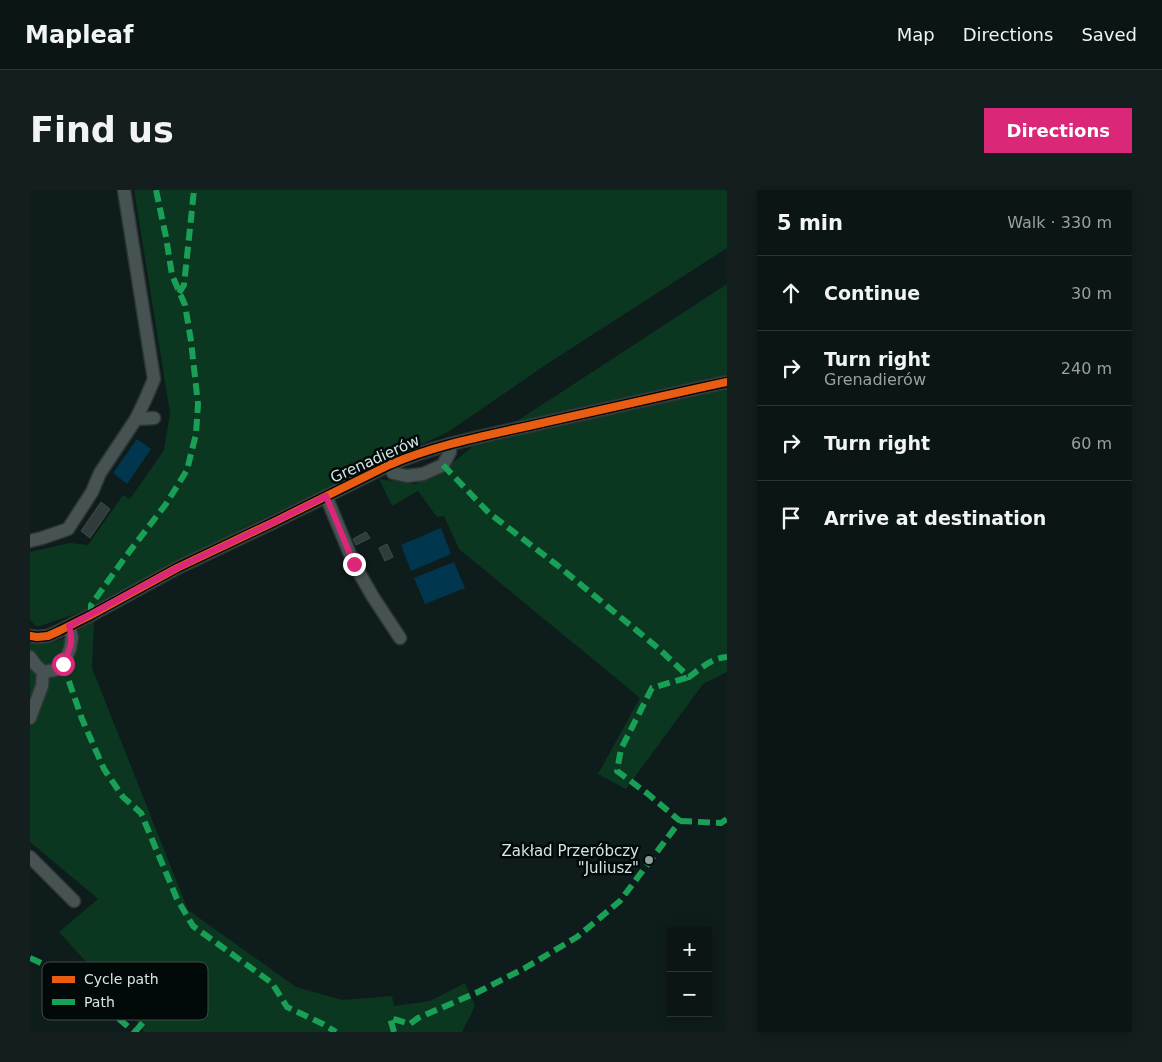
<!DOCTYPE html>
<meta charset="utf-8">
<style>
:root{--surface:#0b1515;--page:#141e1e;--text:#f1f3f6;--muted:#9a9fa0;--line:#2b3434;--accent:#db2777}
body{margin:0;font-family:"DejaVu Sans",sans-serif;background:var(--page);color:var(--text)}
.controls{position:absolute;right:15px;bottom:15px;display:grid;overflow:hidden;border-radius:0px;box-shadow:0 2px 12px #0003}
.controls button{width:45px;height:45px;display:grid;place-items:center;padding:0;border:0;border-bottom:1px solid var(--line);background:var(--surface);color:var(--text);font:25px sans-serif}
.stop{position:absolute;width:15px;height:15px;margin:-11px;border:4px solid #db2777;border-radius:50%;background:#fff}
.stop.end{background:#db2777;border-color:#fff;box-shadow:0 1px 5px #0008}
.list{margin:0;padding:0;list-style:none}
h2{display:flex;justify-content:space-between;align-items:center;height:65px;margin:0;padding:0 20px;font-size:21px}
h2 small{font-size:16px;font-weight:400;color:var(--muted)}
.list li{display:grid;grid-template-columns:32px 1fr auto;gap:15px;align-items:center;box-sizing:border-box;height:75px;padding:0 20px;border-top:1px solid var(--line)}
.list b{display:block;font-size:19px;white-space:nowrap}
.list p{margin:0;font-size:16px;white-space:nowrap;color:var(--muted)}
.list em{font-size:16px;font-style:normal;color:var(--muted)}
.icon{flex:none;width:28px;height:28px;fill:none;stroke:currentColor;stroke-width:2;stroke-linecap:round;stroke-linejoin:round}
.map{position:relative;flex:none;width:697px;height:842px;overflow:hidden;border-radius:0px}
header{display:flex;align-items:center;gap:30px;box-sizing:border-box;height:70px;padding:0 25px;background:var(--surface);border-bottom:1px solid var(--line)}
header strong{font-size:24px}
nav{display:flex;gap:28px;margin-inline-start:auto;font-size:18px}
.intro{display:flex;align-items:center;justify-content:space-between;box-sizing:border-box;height:120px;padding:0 30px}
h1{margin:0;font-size:35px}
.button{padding:12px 22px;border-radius:0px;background:var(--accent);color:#fff;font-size:18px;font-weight:700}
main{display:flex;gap:30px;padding:0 30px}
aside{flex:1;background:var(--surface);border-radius:0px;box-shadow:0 2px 12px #0003}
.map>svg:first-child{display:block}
.green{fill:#0b361f;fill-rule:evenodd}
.water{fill:#01364f}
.building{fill:#303c3b;stroke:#404b4a}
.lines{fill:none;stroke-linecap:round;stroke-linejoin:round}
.minor-casing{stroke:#2e3636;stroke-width:15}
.minor{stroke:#475252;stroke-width:12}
.quiet{stroke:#1a9f57;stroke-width:6;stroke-dasharray:12 6;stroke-linecap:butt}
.cycleway-casing{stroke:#020909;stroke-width:11}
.cycleway{stroke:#e95d12;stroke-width:8}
.route{stroke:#db2777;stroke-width:6}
.poi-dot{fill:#919f9f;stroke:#020909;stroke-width:2}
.labels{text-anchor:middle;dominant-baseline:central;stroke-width:5;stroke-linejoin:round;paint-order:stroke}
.street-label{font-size:15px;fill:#d7e5e5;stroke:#020909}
.poi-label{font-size:15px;fill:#d7e5e5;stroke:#020909;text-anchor:end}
.key{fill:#020909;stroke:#424b4b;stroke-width:1}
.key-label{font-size:14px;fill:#d7e5e5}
</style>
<header>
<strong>Mapleaf</strong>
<nav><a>Map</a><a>Directions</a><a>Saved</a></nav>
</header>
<div class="intro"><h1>Find us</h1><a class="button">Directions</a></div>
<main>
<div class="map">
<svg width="697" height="842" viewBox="0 0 697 842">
<rect width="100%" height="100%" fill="#0f1c1c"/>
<!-- green -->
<g class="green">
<polygon points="104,0 697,0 697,58 517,174 418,242 217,336 69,416 7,437 0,430 0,362 40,353 58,355 93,305 100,309 134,260 140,223"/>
<polygon points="697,94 697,482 673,494 596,599 568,584 610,508 429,359 414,326 407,327 388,301 362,316 349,289 386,294 426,270 443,256 484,233"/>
<path d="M64 431 62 478 158 720 266 797 312 810 362 806 364 816 400 811 435 793 445 816 432 842H114L88 807 29 742 68 709 0 652V453H20L35 448ZM118 781 134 799 104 826 88 807Z"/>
</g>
<!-- water -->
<g class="water">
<polygon points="107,249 121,259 97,294 83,283"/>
<polygon points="411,338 421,364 381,381 371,355"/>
<polygon points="424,372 435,398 395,414 384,388"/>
</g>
<!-- building -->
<g class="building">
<polygon points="71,312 80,319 60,348 51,341"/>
<polygon points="336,342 340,348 326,355 323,349"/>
<polygon points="357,354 363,367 355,371 349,358"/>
</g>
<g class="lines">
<!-- minor casing -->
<g class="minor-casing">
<g id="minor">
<polyline points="94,0 124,189 116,208 106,229"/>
<polyline points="359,275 363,283 377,286 393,284 413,275 420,262 420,254"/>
<polyline points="296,306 324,374 343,407 370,448"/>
<polyline points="0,351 12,348 38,339 62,302 70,283 106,229 124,228"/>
<path d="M0 446 7 447 18 446 29 441 61 425 147 378 244 332 359 275C405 255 454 246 503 235 567 221 632 206 697 192"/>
<polyline points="0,467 5,474 13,482 25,480 33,474 40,459 42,447 39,436"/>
<polyline points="0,528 12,496 13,482"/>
<polyline points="0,667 44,711"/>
</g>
</g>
<!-- minor -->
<use href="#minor" class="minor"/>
<!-- quiet -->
<g class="quiet">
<polyline points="149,103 154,95 164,0"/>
<path d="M413 275 459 323 527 375 628 458 659 487C671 478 682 468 697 467"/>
<polyline points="61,425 61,415 96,366 136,314 157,280 166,244 168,214 161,151 155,115 142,85 136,47 126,0"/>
<polyline points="33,474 52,529 74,579 93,607 111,623 147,709 163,736 242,793 257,817 293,834 306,842"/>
<polyline points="650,631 691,633 697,629"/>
<path d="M0 768C23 778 45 790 64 806 78 818 90 831 105 842"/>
<polyline points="105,842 120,824 123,817 119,813"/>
<polyline points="364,842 360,828 380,834 388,828 448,802 495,778 547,747 590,711 650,631 618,604 587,581 591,559 622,498 659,487"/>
</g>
<!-- cycleway casing -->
<g class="cycleway-casing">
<path id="cycleway" d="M0 446 7 447 18 446 29 441 61 425 147 378 244 332 359 275C405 255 454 246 503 235 567 221 632 206 697 192"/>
</g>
<!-- cycleway -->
<use href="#cycleway" class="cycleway"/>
</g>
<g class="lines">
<!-- route -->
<path class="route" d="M33 474C40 458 44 453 39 436L147 378 244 332 296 306 324 374"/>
</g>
<!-- markers -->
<circle class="poi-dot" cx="619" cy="670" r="5"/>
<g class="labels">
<!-- street labels -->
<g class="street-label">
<text transform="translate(345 269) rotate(-24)">Grenadierów</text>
</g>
<!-- poi labels -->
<g class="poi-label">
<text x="609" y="661">Zakład Przeróbczy<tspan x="609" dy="17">"Juliusz"</tspan></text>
</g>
</g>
<!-- legend -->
<rect x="12" y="772" width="166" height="58" rx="8" class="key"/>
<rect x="22" y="786" width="23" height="7" fill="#e95d12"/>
<rect x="22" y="809" width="23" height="6" fill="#1a9f57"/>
<g class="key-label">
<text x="54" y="794">Cycle path</text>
<text x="54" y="817">Path</text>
</g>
</svg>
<div class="controls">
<button>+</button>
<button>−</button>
</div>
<div class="stop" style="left:33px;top:474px"></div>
<div class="stop end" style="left:324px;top:374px"></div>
</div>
<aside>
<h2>5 min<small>Walk · 330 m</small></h2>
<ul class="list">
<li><svg class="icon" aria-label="ahead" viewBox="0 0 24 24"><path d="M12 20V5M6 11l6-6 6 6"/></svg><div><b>Continue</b></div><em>30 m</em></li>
<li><svg class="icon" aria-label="right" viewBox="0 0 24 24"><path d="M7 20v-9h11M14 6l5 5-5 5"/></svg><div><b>Turn right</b><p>Grenadierów</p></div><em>240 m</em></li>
<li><svg class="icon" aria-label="right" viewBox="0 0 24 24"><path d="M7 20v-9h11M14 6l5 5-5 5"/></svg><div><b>Turn right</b></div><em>60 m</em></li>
<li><svg class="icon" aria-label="arrive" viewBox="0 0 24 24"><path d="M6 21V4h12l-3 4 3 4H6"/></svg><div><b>Arrive at destination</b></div></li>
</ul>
</aside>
</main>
